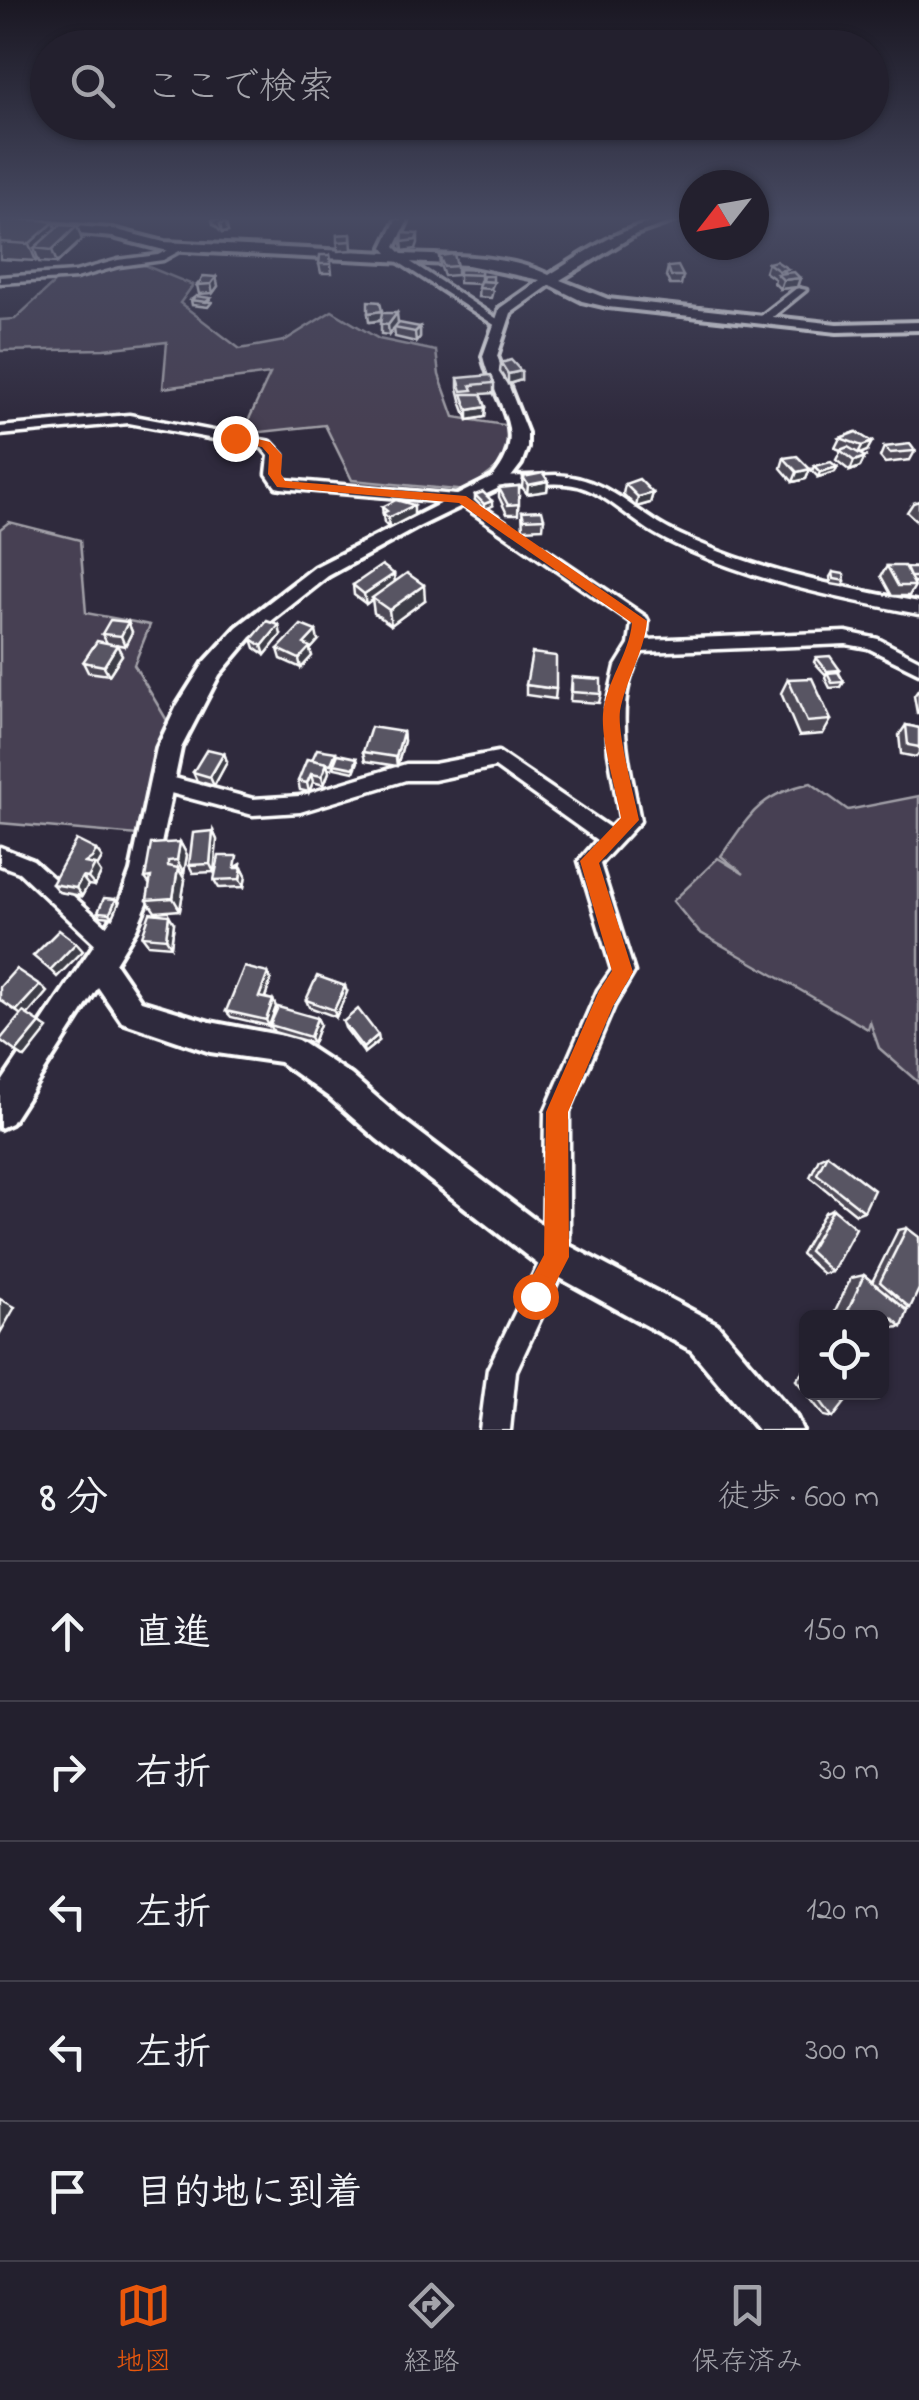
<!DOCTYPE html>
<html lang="ja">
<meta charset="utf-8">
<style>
:root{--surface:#23202e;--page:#2b2836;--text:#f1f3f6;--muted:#a3a3aa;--line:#403e4a;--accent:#ea580c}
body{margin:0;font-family:"Indie Flower","Klee One",sans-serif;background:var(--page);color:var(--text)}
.controls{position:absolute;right:30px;bottom:30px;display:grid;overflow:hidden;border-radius:15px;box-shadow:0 2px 8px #0004}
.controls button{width:90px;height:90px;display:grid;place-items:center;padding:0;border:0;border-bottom:2px solid var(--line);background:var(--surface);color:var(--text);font:50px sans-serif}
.compass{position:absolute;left:679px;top:170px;width:90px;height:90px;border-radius:50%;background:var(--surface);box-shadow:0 2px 8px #0004;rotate:239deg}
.stop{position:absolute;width:30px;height:30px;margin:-22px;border:8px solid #ea580c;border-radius:50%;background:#fff}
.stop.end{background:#ea580c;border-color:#fff;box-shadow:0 2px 10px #0008}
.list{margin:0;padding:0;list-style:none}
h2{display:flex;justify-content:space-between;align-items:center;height:130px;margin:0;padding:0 40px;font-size:42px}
h2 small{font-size:32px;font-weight:400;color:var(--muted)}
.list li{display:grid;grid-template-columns:65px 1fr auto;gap:30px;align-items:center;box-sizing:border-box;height:140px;padding:0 40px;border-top:2px solid var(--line)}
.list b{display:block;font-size:38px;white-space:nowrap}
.list em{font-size:32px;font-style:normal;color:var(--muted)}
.icon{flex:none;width:55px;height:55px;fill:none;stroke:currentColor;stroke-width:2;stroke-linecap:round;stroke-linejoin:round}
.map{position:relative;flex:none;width:919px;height:1430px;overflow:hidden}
.search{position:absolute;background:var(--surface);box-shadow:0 2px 8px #0004;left:30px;right:30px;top:30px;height:110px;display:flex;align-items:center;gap:25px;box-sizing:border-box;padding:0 35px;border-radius:55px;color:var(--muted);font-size:38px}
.sheet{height:830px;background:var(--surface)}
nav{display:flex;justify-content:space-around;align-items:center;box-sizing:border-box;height:140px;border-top:2px solid var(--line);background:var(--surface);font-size:28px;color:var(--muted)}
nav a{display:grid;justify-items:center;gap:5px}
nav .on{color:var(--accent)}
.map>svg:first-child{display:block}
.green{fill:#464152;stroke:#a2a0a8;stroke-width:2.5}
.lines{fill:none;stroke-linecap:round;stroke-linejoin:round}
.street-casing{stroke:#fff;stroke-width:7}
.secondary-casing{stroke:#fff;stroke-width:8}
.street{fill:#2f2a3d;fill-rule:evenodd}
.secondary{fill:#2f2a3d;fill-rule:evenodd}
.wall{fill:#4d4956;stroke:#fff;stroke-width:2.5}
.shaded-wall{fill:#3e3c46;stroke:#fff;stroke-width:2.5}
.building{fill:#595564;stroke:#fff;stroke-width:2.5}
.route{fill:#ea580c}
</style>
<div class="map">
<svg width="919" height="1430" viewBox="0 0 919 1430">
<rect width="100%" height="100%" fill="#2f2a3d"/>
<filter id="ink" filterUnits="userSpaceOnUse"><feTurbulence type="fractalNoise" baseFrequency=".01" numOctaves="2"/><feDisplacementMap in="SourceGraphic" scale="20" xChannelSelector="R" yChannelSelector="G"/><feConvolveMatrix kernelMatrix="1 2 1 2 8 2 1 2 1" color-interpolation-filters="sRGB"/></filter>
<g filter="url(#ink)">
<!-- green -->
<g class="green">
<polygon points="106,265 144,265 193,285 180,303 240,349 284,341 332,311 379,339 436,351 439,375 454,417 510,426 511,457 467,491 352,480 325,425 242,434 270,374 163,388 167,342 104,349 0,351 0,320 15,319 57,280"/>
<polygon points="9,522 80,540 86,613 150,625 134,665 175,734 138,835 0,823 0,529"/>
<path d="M811 783 848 810 919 796V1083L879 1048 870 1022 868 1029 699 932 673 901 718 858 744 874 721 856C751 814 758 795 811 783Z"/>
</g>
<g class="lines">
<!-- street casing -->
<g class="street-casing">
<g id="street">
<polygon points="180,244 185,247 183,249 163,260 119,266 76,278 0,283 0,277 75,272 118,260 158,255"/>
<polygon points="400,256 403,257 505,324 496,326 397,261 397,257"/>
<polygon points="797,288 806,290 769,320 761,320 761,316"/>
<path d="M129 415 271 442 283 455 281 474 285 480 467 496 646 617 648 621 646 640 846 632 878 639 919 660V673L868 648 846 644 642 652C610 705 630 764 640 821L600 864 634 972 614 1006 569 1112V1257L516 1371 510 1430H480L488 1369 543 1255 545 1112 598 990 612 970 579 861 597 840 495 767 434 780H406L300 812 253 815 163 791 156 789 154 783 156 777 163 775 253 799 300 796 406 764H434L498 752 610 828 620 818 609 753 606 709 616 666 629 645 632 623 459 503 281 488 276 487 267 474 269 456 262 448 129 423 0 435V427Z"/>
<path d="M556 475C599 477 625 502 659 524 672 532 687 538 701 544 771 574 845 588 919 602V614C842 599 763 583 690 551 674 544 657 536 643 526 622 512 603 493 578 486 550 479 522 489 494 484L492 481 499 477Z"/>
<polygon points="0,847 33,860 121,939 124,946 121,953 113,956 105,953 19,872 0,865"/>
</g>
</g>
<!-- secondary casing -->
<g class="secondary-casing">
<path id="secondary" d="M0 220 113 229 164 242 388 253 383 247 396 220H408L395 247 402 254C449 256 506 254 549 275 589 251 628 220 676 220L636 234 560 280 608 299 837 324 919 322V330L837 332 608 307 582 301 550 285 511 313 497 356 527 433V448L521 464 505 485 416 528 328 576 251 637 219 675 181 748 150 896 136 929 115 963 141 1001 210 1022 295 1038 351 1075 399 1117 568 1245 717 1324 796 1417 802 1430H758L691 1350 544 1269 377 1139 329 1097 280 1062 210 1052 122 1022 98 987 11 1123 0 1128V1085L116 912 131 871 157 748 177 706 204 663 237 627 315 567 493 477C531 432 494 404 483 356L500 308 540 280 468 265 164 250 113 237 0 227Z"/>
</g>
<!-- street -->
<use href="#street" class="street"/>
<!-- secondary -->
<use href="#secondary" class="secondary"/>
</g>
<!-- wall -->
<g class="wall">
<polygon points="0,220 54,222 56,229 82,240 57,263 39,262 38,259 36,261 0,259"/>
<polygon points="212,220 225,220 228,232 222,233 213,224"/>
<polygon points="351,234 352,250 338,251 337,235"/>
<polygon points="330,255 332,273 321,273 319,264"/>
<polygon points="439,256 457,266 457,275 444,276 440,265"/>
<polygon points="768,263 787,273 800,278 797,287 780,289 774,283 775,279 765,272"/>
<polygon points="668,267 683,276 681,285 670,285 666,276"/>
<polygon points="459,269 481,270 481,281 493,291 491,298 478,297 479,284 459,283"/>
<polygon points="216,277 218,286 213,293 199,294 197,285"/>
<polygon points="191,300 212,302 208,307 192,305"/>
<polygon points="382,314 398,323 389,335 381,334 381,321 369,322"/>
<polygon points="420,327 420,337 416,342 395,337 394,328"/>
<polygon points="501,363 521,371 521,380 508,384 500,372"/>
<polygon points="458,378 494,383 494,393 481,394 486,407 485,417 468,420 462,404 458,388"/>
<polygon points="856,432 867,451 860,454 865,457 860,467 850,471 836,460 841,450 835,448 840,438"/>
<polygon points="884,447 915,451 910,460 885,463 880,457"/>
<polygon points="784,458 810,469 806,479 793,482 781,468"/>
<polygon points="814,466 837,467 835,472 818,477 812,471"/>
<polygon points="523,477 548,481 547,491 527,494 522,487"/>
<polygon points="625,484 653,493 650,503 636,507 623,494"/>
<polygon points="519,486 518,514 507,514 499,497 499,488"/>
<polygon points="475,495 492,506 484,509 475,500"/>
<polygon points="919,501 919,523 907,512 913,503"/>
<polygon points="382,507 414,515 389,528 384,523"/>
<polygon points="522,511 544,518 543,528 523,529"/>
<polygon points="887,566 919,568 919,582 912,582 915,586 909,596 892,596 881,576"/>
<polygon points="833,572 845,581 843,586 831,584 830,577"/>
<polygon points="395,582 425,600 391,625 374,613 372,599 366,604 354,595 353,585"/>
<polygon points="128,622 132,632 125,646 115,644 117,645 122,655 109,675 88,672 83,662 107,643 102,634"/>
<polygon points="281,635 265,655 255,648 252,639"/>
<polygon points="318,641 310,650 312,656 301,668 281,659 278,649"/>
<polygon points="816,657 840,670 839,673 844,682 841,687 830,688 825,678 826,675 814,662"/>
<polygon points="572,677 601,694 599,703 570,701"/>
<polygon points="788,679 831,720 823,734 799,736 781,693"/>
<polygon points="526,685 556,689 555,699 526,695"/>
<polygon points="919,689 919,713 917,713 914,696"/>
<polygon points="906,725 919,728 919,753 916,757 901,754 899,735"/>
<polygon points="403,732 404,741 397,766 365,761 363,752"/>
<polygon points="336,752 336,757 332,769 328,768 329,772 324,785 313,782 309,792 300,790 298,781 312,760"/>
<polygon points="224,753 227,762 214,786 197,781 193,772"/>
<polygon points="357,758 358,762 354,772 335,768 334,764"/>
<polygon points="213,831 217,840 214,872 193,873 189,865"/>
<polygon points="180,842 187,855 184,873 180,873 185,880 180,910 155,912 147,900 150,885 145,878"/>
<polygon points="96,850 102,858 97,867 101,873 95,886 88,885 82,896 59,892 52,884"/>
<polygon points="241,864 240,868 242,868 246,876 244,887 219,888 214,880"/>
<polygon points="119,903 113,917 101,916 98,912"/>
<polygon points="174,923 171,946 148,944 142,936"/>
<polygon points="268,973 271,980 265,998 273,1000 276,1007 269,1026 231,1017 226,1011"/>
<polygon points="347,992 336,1017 309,1007 306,1000"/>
<polygon points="317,1018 320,1024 313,1043 274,1032 270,1025"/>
<polygon points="343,1022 379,1041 364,1053 345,1028"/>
<polygon points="827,1154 864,1211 856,1214 810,1177 819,1158"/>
<polygon points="833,1209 832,1272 823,1274 801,1254 825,1212"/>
<polygon points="907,1228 910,1308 905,1309 902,1327 888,1328 882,1318 838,1318 834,1314 851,1278 864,1275 872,1282 898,1230"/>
<polygon points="806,1368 806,1392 842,1392 833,1418 824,1416 796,1380"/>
</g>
<!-- shaded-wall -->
<g class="shaded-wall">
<polygon points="41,220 46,220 49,227 54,222 60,240 34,248 38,259 36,261 29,244"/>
<polygon points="226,223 228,232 222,233 220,224"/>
<polygon points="77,226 82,240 57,263 52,250"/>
<polygon points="418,234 418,243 416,249 403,251 402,242"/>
<polygon points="216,277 218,286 213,293 211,284"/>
<polygon points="800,278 797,287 780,289 783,280"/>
<polygon points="382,311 382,320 369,322 368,313"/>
<polygon points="397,313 398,323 389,335 388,325"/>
<polygon points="420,327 420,337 416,342 415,332"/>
<polygon points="521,371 521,380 508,384 508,374"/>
<polygon points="486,407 485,417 468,420 468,410"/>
<polygon points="872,442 867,451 857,455 862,446"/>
<polygon points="865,457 860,467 850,471 854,461"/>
<polygon points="837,467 835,472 818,477 820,472"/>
<polygon points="810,469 806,479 793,482 797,472"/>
<polygon points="548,481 547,491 527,494 528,485"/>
<polygon points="653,493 650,503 636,507 638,497"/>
<polygon points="492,501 492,506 484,509 484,504"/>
<polygon points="414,505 414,515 389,528 388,518"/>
<polygon points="394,574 395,583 366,604 364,594"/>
<polygon points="424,585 425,600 391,625 389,610"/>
<polygon points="128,622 132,632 125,646 121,636"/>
<polygon points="279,625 281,635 265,655 262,646"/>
<polygon points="316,631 318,641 310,650 312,656 301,668 299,659 304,644"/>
<polygon points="117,645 122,655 109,675 104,666"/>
<polygon points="403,732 404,741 397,766 396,757"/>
<polygon points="224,753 227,762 214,786 210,777"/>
<polygon points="327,763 329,772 324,785 322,776"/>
<polygon points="311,774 313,782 309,792 307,783"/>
<polygon points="213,831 217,840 214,872 210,864"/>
<polygon points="180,842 187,855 184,873 177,860"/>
<polygon points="96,850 102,858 97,867 101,873 95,886 88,878 85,863"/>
<polygon points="178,868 185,880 180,910 173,898"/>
<polygon points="242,868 246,876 244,887 240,879"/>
<polygon points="82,877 88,885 82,896 76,888"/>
<polygon points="116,899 119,903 113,917 110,913"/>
<polygon points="169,915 174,923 171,946 166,938"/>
<polygon points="76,943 83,951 57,977 50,970"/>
<polygon points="268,973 271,980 263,1003 259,997"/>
<polygon points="40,985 47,992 25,1018 16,1011"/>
<polygon points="345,986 347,992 336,1017 334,1010"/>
<polygon points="273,1000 276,1007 269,1026 266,1020"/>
<polygon points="317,1018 320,1024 313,1043 310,1037"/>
<polygon points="40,1023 48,1029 25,1058 16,1052"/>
<polygon points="378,1035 379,1041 364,1053 363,1048"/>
<polygon points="0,1299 15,1307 0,1333"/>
</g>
<!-- building -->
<g class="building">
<polygon points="0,220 41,220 54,222 29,244 0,242"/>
<polygon points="60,225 77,226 52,250 34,248"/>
<polygon points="403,233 418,234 416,240 402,242"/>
<polygon points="351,234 351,241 337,242 337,235"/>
<polygon points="454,254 457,266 444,267 439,256"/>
<polygon points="320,255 330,255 331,264 319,264"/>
<polygon points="776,261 788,269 779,271 768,263"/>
<polygon points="678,266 683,276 671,276 668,267"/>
<polygon points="459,269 481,270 481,275 459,274"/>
<polygon points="794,272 800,278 783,280 777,274"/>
<polygon points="204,276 216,277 211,284 197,285"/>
<polygon points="483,276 493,276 493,282 482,281"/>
<polygon points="480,281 494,282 491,289 478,288"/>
<polygon points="196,296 211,298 206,302 191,300"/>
<polygon points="368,301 380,302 382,311 368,313"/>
<polygon points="382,313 397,313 388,325 380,324"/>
<polygon points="399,323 420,327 415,332 394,328"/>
<polygon points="511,360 521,371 508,374 501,363"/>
<polygon points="491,375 494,383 471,385 473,390 462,391 458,378"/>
<polygon points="462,394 481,394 486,407 468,410"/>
<polygon points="856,432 872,442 862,446 840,438"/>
<polygon points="910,444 915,451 890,453 884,447"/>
<polygon points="848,447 865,457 854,461 840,450"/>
<polygon points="797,456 810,469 797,472 784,458"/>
<polygon points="831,462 837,467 820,472 814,466"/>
<polygon points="543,473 548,481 528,485 523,477"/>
<polygon points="639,479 653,493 638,497 625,484"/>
<polygon points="519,486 519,504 508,505 499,488"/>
<polygon points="483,492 492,501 484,504 475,495"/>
<polygon points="396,500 414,505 388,518 383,513 387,511 382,507"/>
<polygon points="542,510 544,518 524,519 522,511"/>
<polygon points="382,565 394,574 364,594 353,585"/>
<polygon points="887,566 904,566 915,586 898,586"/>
<polygon points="906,568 919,568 919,577 910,577"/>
<polygon points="833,572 844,574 845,581 834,579"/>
<polygon points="407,573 424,585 389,610 372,598"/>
<polygon points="110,620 128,622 121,636 102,634"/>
<polygon points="267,621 279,625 262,646 252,639"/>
<polygon points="301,625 316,631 304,644 310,647 299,659 278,649"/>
<polygon points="97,641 117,645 104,666 83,662"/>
<polygon points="532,653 556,656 556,689 526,685"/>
<polygon points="830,656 840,670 827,671 816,657"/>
<polygon points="838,672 844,682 832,683 827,673"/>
<polygon points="572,677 601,679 601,694 572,692"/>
<polygon points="812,678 831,720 807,722 788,679"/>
<polygon points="906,725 919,728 919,747 908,745"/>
<polygon points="371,727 403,732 396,757 363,752"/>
<polygon points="207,749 224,753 210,777 193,772"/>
<polygon points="317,749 336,752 331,764 312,760"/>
<polygon points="338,754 357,758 354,768 334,764"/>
<polygon points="307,759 327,763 322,776 311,774 307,783 298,781"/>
<polygon points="213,831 210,864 189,865 193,833"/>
<polygon points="76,840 96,850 92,858 85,863 95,865 88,878 82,877 76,888 52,884"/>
<polygon points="180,842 177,860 168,861 168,866 178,868 173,898 147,900 151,877 145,878 151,844"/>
<polygon points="219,856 237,856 235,868 242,868 240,879 214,880"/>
<polygon points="104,898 116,899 110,913 98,912"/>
<polygon points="150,913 169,915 166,938 142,936"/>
<polygon points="59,930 76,943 50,970 33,956"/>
<polygon points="244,967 268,973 259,997 273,1000 266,1020 226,1011"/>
<polygon points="16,969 40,985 16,1011 0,1000 0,987"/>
<polygon points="317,976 345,986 334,1010 306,1000"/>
<polygon points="278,1007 317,1018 310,1037 270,1025"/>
<polygon points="358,1009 378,1035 363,1048 343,1022"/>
<polygon points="23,1012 40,1023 16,1052 0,1040"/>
<polygon points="827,1154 874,1190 864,1211 817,1174"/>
<polygon points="833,1209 856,1228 832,1272 809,1251"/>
<polygon points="907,1228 919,1237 919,1289 910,1308 880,1282"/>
<polygon points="864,1275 908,1311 902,1327 892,1318 882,1344 882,1318 853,1318 847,1313"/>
<polygon points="814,1392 842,1392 847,1400 833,1418"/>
</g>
</g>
<!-- sky -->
<linearGradient id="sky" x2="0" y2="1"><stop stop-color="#1a1722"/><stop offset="0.52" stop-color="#474a62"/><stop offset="1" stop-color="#474a62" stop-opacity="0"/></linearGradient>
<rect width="919" height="420" fill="url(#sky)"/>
<!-- route -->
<path class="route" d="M235 434 270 442 282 455 281 474 285 481 466 496 647 621C644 653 626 679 620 711 617 734 634 795 639 820L599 863 633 972 613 1006 568 1112 569 1257 544 1305 535 1309 526 1305 522 1296 544 1255 546 1112 599 991 612 971 580 861 621 818C616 789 601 742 603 714 606 681 629 655 632 623L459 503 277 487 268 474 269 455 262 447 231 441Z"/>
</svg>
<div class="controls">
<button><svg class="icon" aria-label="locate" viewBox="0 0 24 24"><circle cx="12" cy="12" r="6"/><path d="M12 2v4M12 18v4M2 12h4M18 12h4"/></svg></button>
</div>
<svg class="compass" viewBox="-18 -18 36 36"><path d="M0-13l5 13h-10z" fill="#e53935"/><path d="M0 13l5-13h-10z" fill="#a3a3aa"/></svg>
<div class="stop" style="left:535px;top:1296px"></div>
<div class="stop end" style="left:235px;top:438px"></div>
<div class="search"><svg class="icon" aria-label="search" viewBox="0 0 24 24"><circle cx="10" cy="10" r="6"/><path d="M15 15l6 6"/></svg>ここで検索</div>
</div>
<section class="sheet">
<h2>8 分<small>徒歩 · 600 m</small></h2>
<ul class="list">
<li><svg class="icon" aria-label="ahead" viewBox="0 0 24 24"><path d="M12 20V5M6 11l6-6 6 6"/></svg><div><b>直進</b></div><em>150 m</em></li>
<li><svg class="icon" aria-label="right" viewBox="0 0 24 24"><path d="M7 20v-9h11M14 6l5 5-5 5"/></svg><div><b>右折</b></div><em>30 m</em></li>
<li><svg class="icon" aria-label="left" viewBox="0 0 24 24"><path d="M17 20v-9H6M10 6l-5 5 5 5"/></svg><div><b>左折</b></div><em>120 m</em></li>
<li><svg class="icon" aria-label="left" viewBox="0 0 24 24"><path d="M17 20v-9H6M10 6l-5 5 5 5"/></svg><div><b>左折</b></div><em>300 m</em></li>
<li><svg class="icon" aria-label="arrive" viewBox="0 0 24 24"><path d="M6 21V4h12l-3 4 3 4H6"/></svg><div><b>目的地に到着</b></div></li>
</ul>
</section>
<nav>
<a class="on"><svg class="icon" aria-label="map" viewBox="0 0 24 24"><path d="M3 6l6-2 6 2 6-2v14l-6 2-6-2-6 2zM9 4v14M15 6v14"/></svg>地図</a>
<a><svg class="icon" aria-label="directions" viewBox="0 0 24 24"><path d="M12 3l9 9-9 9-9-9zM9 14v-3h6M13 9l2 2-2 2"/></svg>経路</a>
<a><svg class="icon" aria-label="saved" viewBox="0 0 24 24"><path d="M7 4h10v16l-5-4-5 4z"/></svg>保存済み</a>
</nav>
